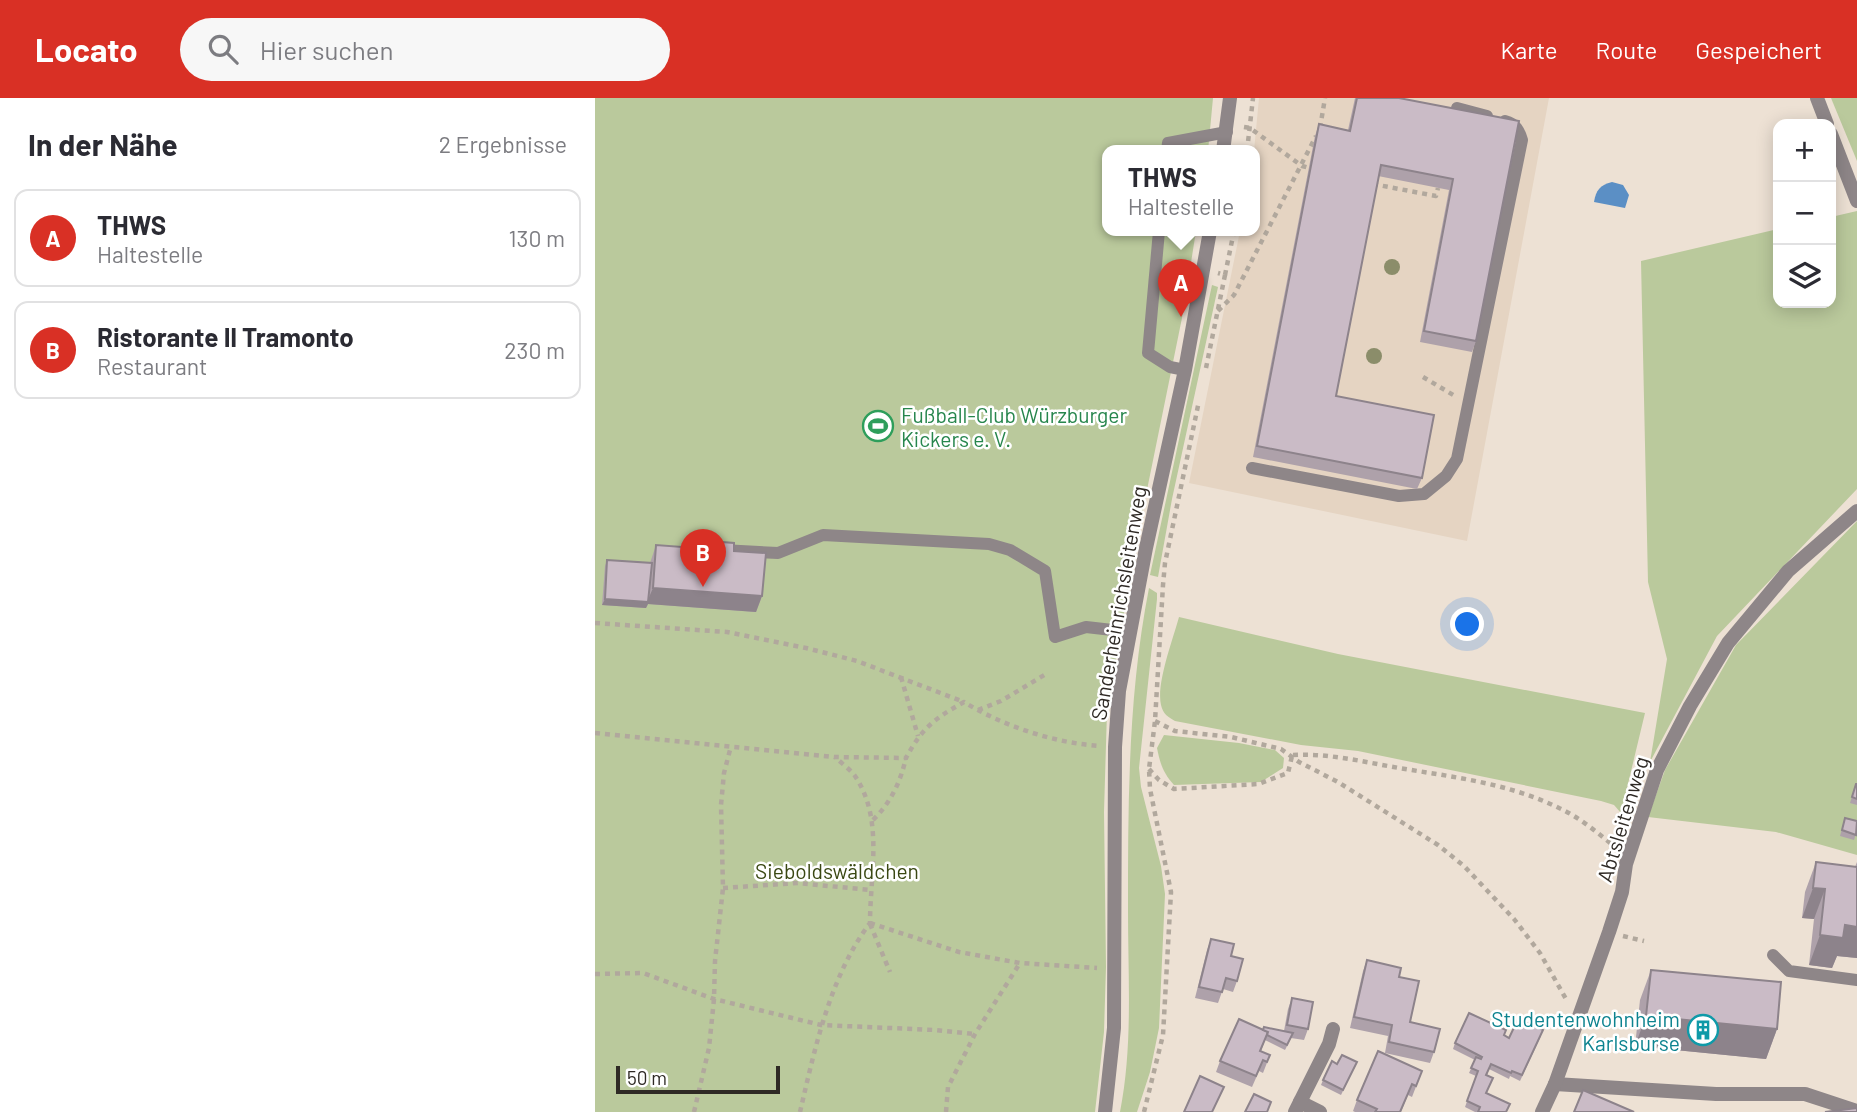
<!DOCTYPE html>
<html lang="de">
<meta charset="utf-8">
<style>
:root{--surface:#fff;--page:#f7f7f7;--text:#2b2b33;--muted:#7c7c81;--line:#e1e1e2;--accent:#d93025}
body{margin:0;font-family:Barlow,sans-serif;background:var(--page);color:var(--text)}
.controls{position:absolute;right:21px;top:21px;display:grid;overflow:hidden;border-radius:14px;box-shadow:0 4px 18px #0003}
.controls button{width:63px;height:63px;display:grid;place-items:center;padding:0;border:0;border-bottom:2px solid var(--line);background:var(--surface);color:var(--text);font:35px sans-serif}
.scale{position:absolute;left:21px;bottom:18px;width:164px;box-sizing:border-box;padding-left:7px;border:4px solid #2e2924;border-top:0;font-size:19px;line-height:24px;white-space:nowrap;color:#2e2924;-webkit-text-stroke:5px #fff;paint-order:stroke}
.you{position:absolute;left:873px;top:527px;width:24px;height:24px;margin:-18px;border:5px solid #fff;border-radius:50%;background:#1a73e8;box-shadow:0 0 0 10px #1a73e833}
.badge{display:grid;place-items:center;width:46px;height:46px;border-radius:50%;background:var(--accent);color:#fff;font-size:23px;font-weight:700}
.pin{position:absolute;translate:-50% -58px;filter:drop-shadow(0 2px 4px #0008)}
.pin::after{content:'';position:absolute;top:37px;width:24px;height:21px;background:inherit;clip-path:polygon(0 0,100% 0,50% 100%)}
.popup{position:absolute;left:507px;top:47px;width:158px;height:91px;box-sizing:border-box;display:grid;place-content:center;border-radius:14px;background:var(--surface);filter:drop-shadow(0 2px 5px #0005);font-size:23px;white-space:nowrap;color:var(--muted)}
.popup b{font-size:26px;color:var(--text)}
.popup::after{content:'';position:absolute;left:50%;top:100%;margin-left:-14px;border:14px solid transparent;border-top-color:var(--surface)}
.list{margin:0;padding:0;list-style:none}
h2{display:flex;justify-content:space-between;align-items:center;height:91px;margin:0;padding:0 28px;font-size:30px}
h2 small{font-size:23px;font-weight:400;color:var(--muted)}
.list li{display:grid;grid-template-columns:46px 1fr auto;gap:21px;align-items:center;box-sizing:border-box;height:98px;margin:0 14px 14px;padding:0 14px;border:2px solid var(--line);border-radius:14px}
.list b{display:block;font-size:26px;white-space:nowrap}
.list p{margin:0;font-size:23px;white-space:nowrap;color:var(--muted)}
.list em{font-size:23px;font-style:normal;color:var(--muted)}
.icon{flex:none;width:38px;height:38px;fill:none;stroke:currentColor;stroke-width:2;stroke-linecap:round;stroke-linejoin:round}
.map{position:relative;flex:none;width:1262px;height:1014px;overflow:hidden}
header{display:flex;align-items:center;gap:42px;box-sizing:border-box;height:98px;padding:0 35px;background:var(--accent);color:#fff}
header strong{font-size:33px}
nav{display:flex;gap:38px;margin-inline-start:auto;font-size:24px}
.search{width:490px;height:63px;background:var(--page);display:flex;align-items:center;gap:18px;box-sizing:border-box;padding:0 24px;border-radius:38px;color:var(--muted);font-size:26px}
main{display:flex}
aside{flex:1;background:var(--surface)}
.map>svg:first-child{display:block}
.built{fill:#e5d4c2}
.green{fill:#bac99c}
.water{fill:#5b8fc5}
.lines{fill:none;stroke-linecap:round;stroke-linejoin:round}
.path{stroke:#b1a89d;stroke-width:4.5;stroke-dasharray:5 5;stroke-linecap:butt}
.service{stroke:#8e8688;stroke-width:12}
.minor{stroke:#8e8688;stroke-width:14}
.tree{fill:#8b8d6a}
.wall{fill:#aea1aa}
.shaded-wall{fill:#8d838b}
.building{fill:#cabbc6;stroke:#8d838b;stroke-width:2}
.labels{text-anchor:middle;dominant-baseline:central;stroke-width:5;stroke-linejoin:round;paint-order:stroke}
.leisure-label{font-size:21px;fill:#27864d;stroke:#fff;text-anchor:start}
.street-label{font-size:21px;fill:#2e2924;stroke:#fff}
.park-label{font-size:21px;fill:#3a4813;stroke:#fff}
.culture-label{font-size:21px;fill:#0d838f;stroke:#fff;text-anchor:end}
</style>
<header>
<strong>Locato</strong>
<div class="search"><svg class="icon" aria-label="search" viewBox="0 0 24 24"><circle cx="10" cy="10" r="6"/><path d="M15 15l6 6"/></svg>Hier suchen</div>
<nav><a>Karte</a><a>Route</a><a>Gespeichert</a></nav>
</header>
<main>
<aside>
<h2>In der Nähe<small>2 Ergebnisse</small></h2>
<ul class="list">
<li><span class="badge">A</span><div><b>THWS</b><p>Haltestelle</p></div><em>130 m</em></li>
<li><span class="badge">B</span><div><b>Ristorante Il Tramonto</b><p>Restaurant</p></div><em>230 m</em></li>
</ul>
</aside>
<div class="map">
<svg width="1262" height="1014" viewBox="0 0 1262 1014">
<rect width="100%" height="100%" fill="#ede1d4"/>
<!-- built -->
<polygon class="built" points="664,0 954,0 872,443 594,385 645,133 660,133 659,53"/>
<!-- green -->
<g class="green">
<polygon points="0,0 618,0 613,53 512,53 512,133 601,133 588,215 542,441 512,613 509,714 511,869 509,934 500,1014 0,1014"/>
<polygon points="1236,0 1262,0 1262,63"/>
<polygon points="1262,113 1262,391 1122,538 1055,664 1072,561 1053,484 1046,163 1183,131 1183,205 1236,205 1236,119"/>
<polygon points="617,187 623,189 577,401 563,479 555,477"/>
<polygon points="1262,423 1262,757 1181,734 1053,719 1070,672 1141,547"/>
<path d="M554 490 562 495V501L544 670 546 689 566 768 570 796 564 930 555 974 542 1014H525C538 948 533 880 533 813 533 704 533 597 554 490Z"/>
<path d="M584 519 743 556 1050 615 1026 715 1019 707 1006 703 763 653 706 647 580 623C573 619 568 616 566 607 561 586 578 541 584 519Z"/>
<path d="M569 637 644 645 680 652 689 660 688 670 666 684 579 687C568 675 565 665 562 650Z"/>
</g>
<!-- water -->
<path class="water" d="M1017 84 1028 87 1034 97 1030 110 999 104C1001 92 1005 87 1017 84Z"/>
<g class="lines">
<!-- path -->
<g class="path">
<polyline points="649,29 655,30 707,68 718,71"/>
<polyline points="725,30 730,0"/>
<polyline points="652,53 658,0"/>
<polyline points="778,86 841,98 843,90"/>
<polyline points="630,177 639,133"/>
<polyline points="623,213 639,197 721,38"/>
<polyline points="611,270 630,177 623,175"/>
<polyline points="828,279 860,298"/>
<polyline points="0,525 132,534 211,550 262,563 369,604"/>
<polyline points="306,579 323,638"/>
<polyline points="383,612 406,603 451,576"/>
<polyline points="560,623 580,633 636,639 686,651 704,664 743,684 843,747 869,768 919,821 945,855 971,901"/>
<path d="M0 635 239 659 311 660C327 630 339 621 369 604 408 628 459 645 505 648"/>
<path d="M698 657C734 655 769 664 804 670 858 679 913 685 964 710 984 719 1003 735 1020 749"/>
<polyline points="554,671 564,682 579,691 663,686 693,675 697,658"/>
<path d="M278 722C296 704 305 685 311 660"/>
<polyline points="128,790 203,785 275,792"/>
<polyline points="275,825 364,854 425,865 502,870"/>
<polyline points="275,826 295,874"/>
<polyline points="1028,838 1049,843"/>
<polyline points="0,876 48,875 119,901 226,927 340,932 380,936"/>
<polyline points="99,1014 114,950 119,901 120,863 128,790 126,707 129,675 136,648"/>
<path d="M205 1014C220 950 235 878 275 825 275 776 289 721 260 678 255 671 246 665 240 659"/>
<polyline points="351,1014 353,989 380,936 425,865"/>
<polyline points="549,1014 568,937 576,794 555,691 554,671 560,623 568,487 570,465 604,303"/>
</g>
<!-- service -->
<g class="service">
<polyline points="862,10 892,18"/>
<polyline points="572,53 573,45 632,34"/>
<polyline points="564,133 553,255 575,269 590,272"/>
<path d="M657 370 804 398 829 396 851 378 862 361 927 42C924 32 921 26 910 23"/>
<polyline points="127,452 183,455 228,437 394,446 415,452 450,473 460,539 491,529 535,534"/>
<polyline points="1178,857 1194,873 1262,882"/>
</g>
<!-- minor -->
<g class="minor">
<polyline points="1222,0 1232,26"/>
<polyline points="1236,36 1262,103"/>
<polyline points="628,53 635,0"/>
<polyline points="960,986 1121,996 1210,996 1262,1013"/>
<polyline points="705,1004 725,1014"/>
<polyline points="510,1014 519,930 520,649 524,593 551,450 590,272 615,133"/>
<polyline points="700,1014 734,946 738,931"/>
<polyline points="947,1014 960,986 1014,834 1027,794 1031,766 1062,672 1095,608 1133,545 1193,473 1262,413"/>
</g>
</g>
<!-- trees -->
<g class="tree">
<circle cx="797" cy="169" r="8"/>
<circle cx="779" cy="258" r="8"/>
</g>
<!-- wall -->
<g class="wall">
<polygon points="760,0 804,0 924,23 881,243 877,254 825,244 854,92 783,78 741,298 827,380 822,391 658,359 720,38 724,26 753,32"/>
<polygon points="115,443 139,453 167,498 161,514 53,506 51,510 7,507 10,468 12,462 55,465 61,447 112,451"/>
<polygon points="1261,686 1262,686 1262,707 1255,705"/>
<polygon points="1250,720 1262,732 1259,742 1245,738"/>
<polygon points="1221,764 1260,769 1262,764 1262,860 1242,858 1237,870 1214,867 1219,821 1207,820 1210,794"/>
<polygon points="616,841 636,858 642,883 638,894 628,891 623,905 600,900 612,852"/>
<polygon points="772,862 804,879 815,924 839,954 835,965 790,955 793,938 755,930 768,873"/>
<polygon points="1056,872 1182,931 1171,961 1040,948 1045,902"/>
<polygon points="697,900 713,931 709,942 696,940 690,952 670,942 666,953 675,957 668,975 664,973 657,989 621,974 625,963 668,932 689,933 693,911"/>
<polygon points="909,937 914,940 946,938 925,983 915,978 914,981 894,971 892,977 891,995 911,1014 880,1014 870,1009 881,978 874,975 880,962 858,951 860,945"/>
<polygon points="762,964 746,997 726,987 728,982 742,966"/>
<polygon points="827,973 817,999 813,997 806,1014 760,1014 758,1013 762,1002"/>
</g>
<!-- shaded-wall -->
<g class="shaded-wall">
<polygon points="58,490 167,498 161,514 53,506 51,510 7,507 10,501 52,504"/>
<polygon points="1218,790 1230,791 1219,821 1207,820"/>
<polygon points="1250,827 1262,829 1262,860 1242,858 1237,870 1214,867 1225,837"/>
<polygon points="1051,918 1182,931 1171,961 1040,948"/>
</g>
<!-- building -->
<g class="building">
<polygon points="762,0 804,0 924,23 881,243 829,233 858,81 786,67 741,298 839,317 827,380 662,348 724,26 755,33"/>
<polygon points="115,443 139,445 139,453 171,455 167,498 58,490 61,447 114,451"/>
<polygon points="12,462 57,465 53,504 10,501"/>
<polygon points="1261,686 1262,686 1262,701 1257,699"/>
<polygon points="1250,720 1262,723 1261,737 1247,732"/>
<polygon points="1221,764 1262,769 1262,829 1250,827 1248,840 1225,837 1230,791 1218,790"/>
<polygon points="616,841 639,846 636,858 648,861 642,883 631,880 627,894 604,889"/>
<polygon points="772,862 806,870 804,879 824,883 815,924 845,931 839,954 794,944 797,927 759,919"/>
<polygon points="1056,872 1186,884 1182,931 1051,918"/>
<polygon points="697,900 718,904 713,931 692,927"/>
<polygon points="874,915 911,932 909,937 914,940 923,921 948,932 927,977 917,973 916,975 896,966 891,977 898,980 891,995 915,1006 911,1014 883,1014 885,1009 872,1003 883,973 876,970 881,959 886,961 887,959 860,945"/>
<polygon points="644,921 673,934 665,953 675,957 672,964 668,962 661,978 625,963"/>
<polygon points="669,929 698,935 692,947 672,937 673,934 668,932"/>
<polygon points="783,953 827,973 821,988 817,986 805,1014 780,1014 782,1011 762,1002"/>
<polygon points="747,957 762,964 748,992 728,982 737,963 742,966"/>
<polygon points="605,978 629,989 617,1014 589,1014"/>
<polygon points="988,992 1039,1014 979,1014"/>
<polygon points="659,996 676,1004 672,1014 650,1014"/>
<polygon points="1262,1010 1262,1014 1230,1014"/>
</g>
<!-- icons -->
<defs>
<g id="stadium-ring" transform="scale(1.575)"><circle r="9.5" fill="#fff" stroke="#2e9e5b" stroke-width="1.5"/><path d="M0-5a6.5 5 0 1 0 0 10a6.5 5 0 1 0 0-10ZM-3.5-1.8h7v3.6h-7Z" fill="#2e9e5b"/></g>
<g id="building-ring" transform="scale(1.575)"><circle r="9.5" fill="#fff" stroke="#0f9aa8" stroke-width="1.5"/><path d="M-4-6H4V6H1V3H-1V6H-4ZM-2.5-4.3h1.7v1.8h-1.7ZM.8-4.3h1.7v1.8H.8ZM-2.5-1h1.7V.8h-1.7ZM.8-1h1.7V.8H.8Z" fill="#0f9aa8"/></g>
</defs>
<g fill-rule="evenodd">
<use href="#stadium-ring" x="283" y="328"/>
<use href="#building-ring" x="1108" y="932"/>
</g>
<g class="labels">
<!-- leisure labels -->
<g class="leisure-label">
<text x="306" y="316">Fußball-Club Würzburger<tspan x="306" dy="24">Kickers e. V.</tspan></text>
</g>
<!-- street labels -->
<g class="street-label">
<text transform="translate(523 505) rotate(-80)">Sanderheinrichsleitenweg</text>
<text transform="translate(1027 721) rotate(-73)">Abtsleitenweg</text>
</g>
<!-- park labels -->
<g class="park-label">
<text x="242" y="772">Sieboldswäldchen</text>
</g>
<!-- culture labels -->
<g class="culture-label">
<text x="1085" y="920">Studentenwohnheim<tspan x="1085" dy="24">Karlsburse</tspan></text>
</g>
</g>
</svg>
<div class="controls">
<button>+</button>
<button>−</button>
<button><svg class="icon" aria-label="layers" viewBox="0 0 24 24"><path d="M12 4l9 5-9 5-9-5zM3 14l9 5 9-5"/></svg></button>
</div>
<div class="scale">50 m</div>
<div class="you"></div>
<div class="pin badge" style="left:586px;top:219px">A</div>
<div class="popup"><b>THWS</b>Haltestelle</div>
<div class="pin badge" style="left:108px;top:489px">B</div>
</div>
</main>
